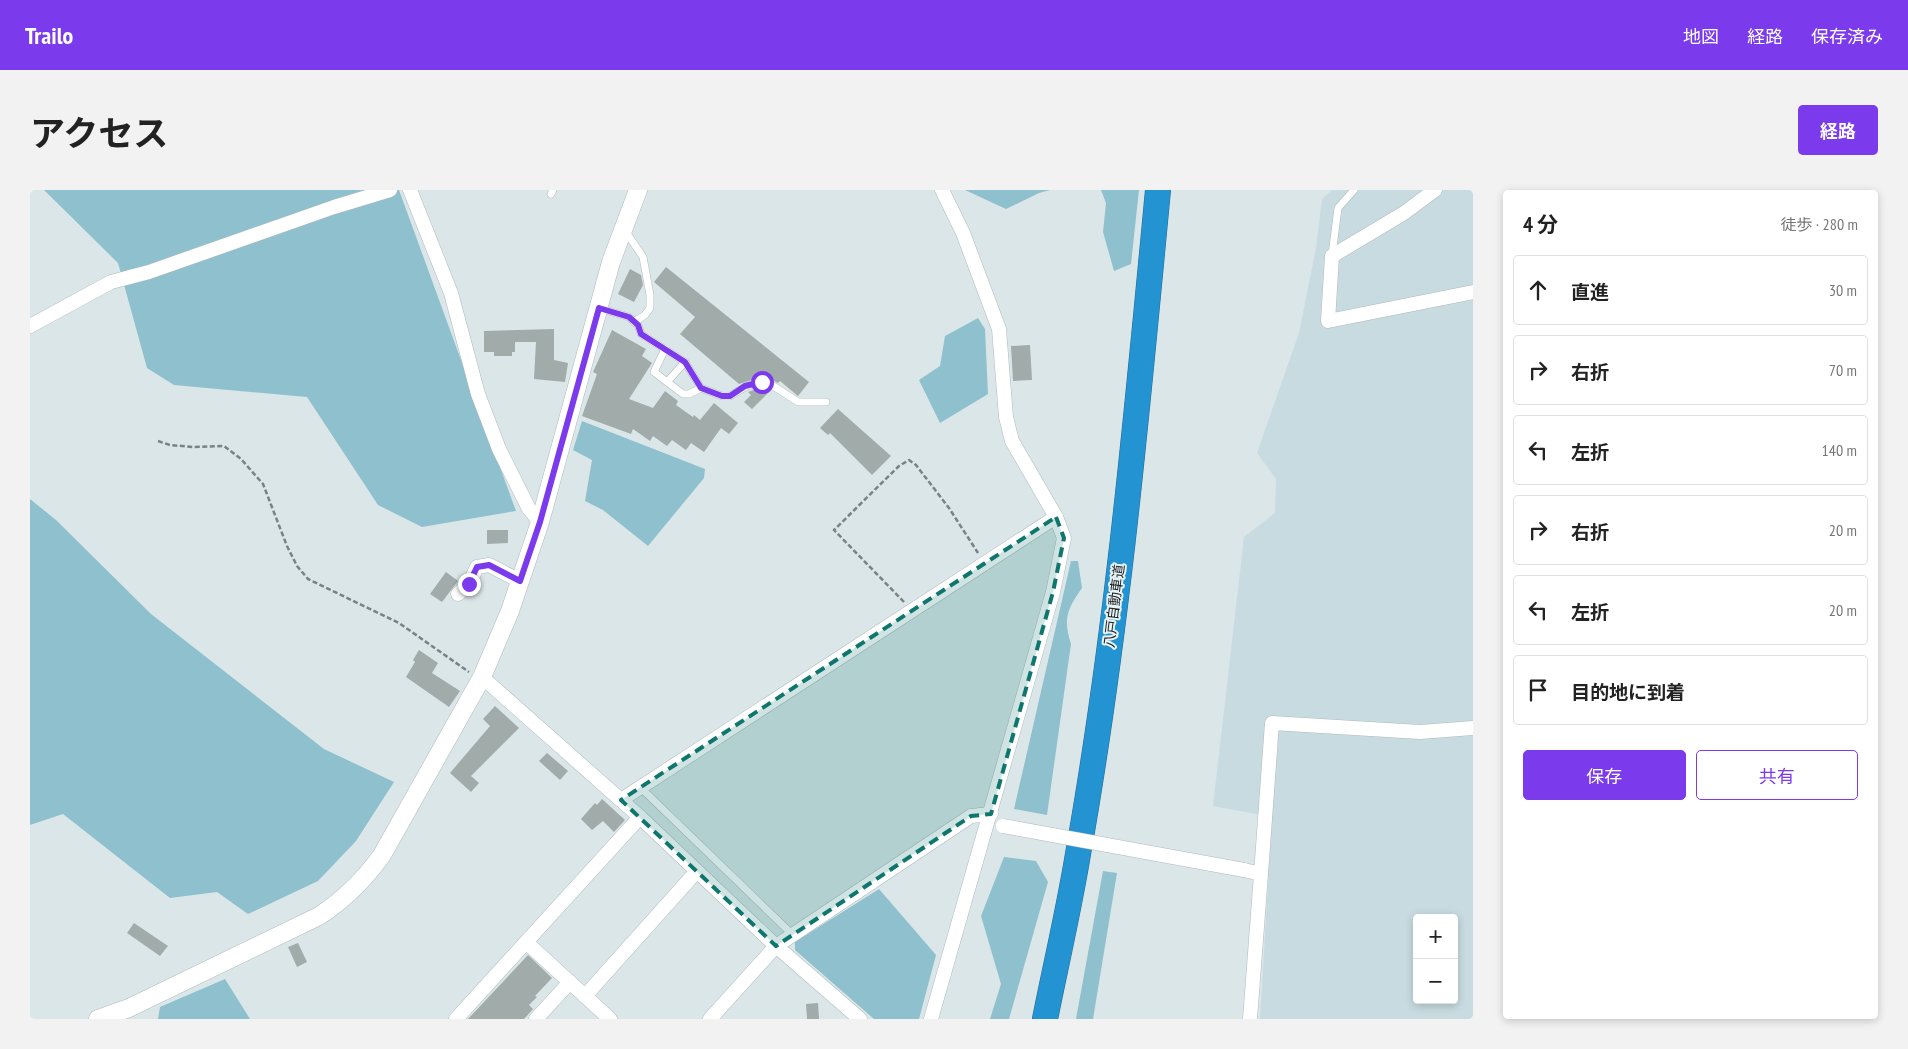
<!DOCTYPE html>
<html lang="ja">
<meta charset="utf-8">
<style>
:root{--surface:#fff;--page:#f2f2f2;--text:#222;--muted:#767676;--line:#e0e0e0;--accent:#7c3aed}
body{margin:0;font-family:"PT Sans Narrow","Noto Sans JP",sans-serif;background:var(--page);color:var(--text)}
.controls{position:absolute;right:15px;bottom:15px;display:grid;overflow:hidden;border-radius:5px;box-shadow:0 2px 8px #0003}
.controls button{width:45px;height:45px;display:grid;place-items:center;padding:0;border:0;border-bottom:1px solid var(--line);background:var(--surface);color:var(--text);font:25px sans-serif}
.stop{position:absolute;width:15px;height:15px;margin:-11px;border:4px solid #7c3aed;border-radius:50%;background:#fff}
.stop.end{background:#7c3aed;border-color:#fff;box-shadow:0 1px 5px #0008}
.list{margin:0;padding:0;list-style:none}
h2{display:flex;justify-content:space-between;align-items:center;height:65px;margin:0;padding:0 20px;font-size:21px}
h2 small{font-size:16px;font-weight:400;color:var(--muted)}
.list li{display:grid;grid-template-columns:32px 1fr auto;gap:15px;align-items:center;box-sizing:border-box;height:70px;margin:0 10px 10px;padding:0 10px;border:1px solid var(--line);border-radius:5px}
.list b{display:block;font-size:19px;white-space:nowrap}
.list em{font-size:16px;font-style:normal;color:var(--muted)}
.actions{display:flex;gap:10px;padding:15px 20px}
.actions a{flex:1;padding:11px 0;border:1px solid var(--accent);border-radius:5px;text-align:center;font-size:18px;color:var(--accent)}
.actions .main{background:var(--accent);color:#fff}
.icon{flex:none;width:28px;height:28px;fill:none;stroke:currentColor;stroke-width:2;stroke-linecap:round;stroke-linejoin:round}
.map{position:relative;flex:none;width:1443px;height:829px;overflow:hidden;border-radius:5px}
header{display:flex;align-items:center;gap:30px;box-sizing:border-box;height:70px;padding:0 25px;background:var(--accent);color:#fff}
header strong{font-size:24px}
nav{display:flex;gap:28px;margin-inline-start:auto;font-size:18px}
.intro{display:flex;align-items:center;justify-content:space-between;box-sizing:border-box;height:120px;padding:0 30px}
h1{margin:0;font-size:35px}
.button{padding:12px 22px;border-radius:5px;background:var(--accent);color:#fff;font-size:18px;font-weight:700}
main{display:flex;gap:30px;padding:0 30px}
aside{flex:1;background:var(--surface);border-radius:5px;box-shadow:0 2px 8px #0003}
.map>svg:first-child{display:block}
.built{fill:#c8dbe0;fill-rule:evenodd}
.green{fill:#8fc0cd}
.building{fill:#a0abaa}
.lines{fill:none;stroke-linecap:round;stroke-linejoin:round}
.service-casing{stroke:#b0babd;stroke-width:8}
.minor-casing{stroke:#b0babd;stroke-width:15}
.tertiary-casing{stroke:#b0babd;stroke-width:19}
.motorway-casing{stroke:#226b94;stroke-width:26}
.path{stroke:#7a8284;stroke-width:2.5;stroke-dasharray:5 2.5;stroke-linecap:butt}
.service{stroke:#fff;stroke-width:7}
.minor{stroke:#fff;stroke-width:14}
.tertiary{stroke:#fff;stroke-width:18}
.motorway{stroke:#2493d1;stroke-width:25}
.minor-bridge-casing{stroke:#b0babd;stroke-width:15;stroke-linecap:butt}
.minor-bridge{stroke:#fff;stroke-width:14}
.route{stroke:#7c3aed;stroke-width:6}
.marked{fill:#0f766e;fill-opacity:0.2;stroke:#0f766e;stroke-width:4;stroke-dasharray:10 6;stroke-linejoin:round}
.labels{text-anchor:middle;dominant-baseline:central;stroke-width:4;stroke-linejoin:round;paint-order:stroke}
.street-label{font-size:14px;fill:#1d2122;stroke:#e8f3f6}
</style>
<header>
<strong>Trailo</strong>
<nav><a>地図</a><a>経路</a><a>保存済み</a></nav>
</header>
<div class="intro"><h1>アクセス</h1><a class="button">経路</a></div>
<main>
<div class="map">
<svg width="1443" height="829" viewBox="0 0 1443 829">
<rect width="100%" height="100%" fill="#dbe6e9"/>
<!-- built -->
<path class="built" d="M1302 0H1443V829H1230L1242 627 1183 616 1214 347 1245 323 1246 289 1227 263 1269 143 1286 58 1292 9ZM1387 728H1424V810H1387Z"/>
<!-- green -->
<g class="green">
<polygon points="14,0 369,0 486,321 392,337 348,315 277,207 144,195 117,178 88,73"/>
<polygon points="935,0 1020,0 1009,3 976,19"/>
<polygon points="1071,0 1109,0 1101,74 1084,81 1073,42 1076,13"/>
<polygon points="948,128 955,139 958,204 910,233 889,190 910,176 915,146"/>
<polygon points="552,231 675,279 674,288 618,356 573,320 555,311 562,270 543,260"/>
<polygon points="0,309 26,330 121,424 294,559 364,592 326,651 288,691 218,724 187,702 140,708 33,624 0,635"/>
<path d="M1041 371H1048L1052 398C1037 419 1033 429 1041 454L1017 625 984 619Z"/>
<polygon points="974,667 1006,671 1018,692 979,829 960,829 971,794 951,726"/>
<polygon points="1073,681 1087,683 1063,829 1046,829"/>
<polygon points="849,699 906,765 889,829 844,829 765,760 765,752"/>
<polygon points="195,789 220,829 128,829 130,817"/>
</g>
<!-- building -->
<g class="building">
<polygon points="636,77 779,192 768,206 750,191 748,193 734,186 709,194 650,144 665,127 624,92"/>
<polygon points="600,79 611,85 613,95 604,112 588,104"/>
<polygon points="524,139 524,170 538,173 535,192 504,189 506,152 485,152 485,162 482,162 482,166 464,166 464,162 454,162 454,141"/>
<polygon points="582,140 616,159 612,166 622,173 599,209 623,218 635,201 648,211 646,215 663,227 664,225 670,230 684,213 708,233 699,244 691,238 674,262 661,253 656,260 642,250 637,256 623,246 620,251 603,239 601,244 552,226 567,184 563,182"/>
<polygon points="1000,155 1002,190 983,191 981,156"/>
<polygon points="732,197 740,201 722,219 714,212 721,205 718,202"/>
<polygon points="808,219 861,266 842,285 800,243 798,245 790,238"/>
<polygon points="457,340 478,340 478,353 457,354"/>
<polygon points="416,382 428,391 412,412 400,404"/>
<polygon points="389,460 408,473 402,483 430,501 419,517 376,487 385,472 383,470"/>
<polygon points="465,516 489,538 441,586 449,593 441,602 420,583 460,536 453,529"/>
<polygon points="517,563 538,581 530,590 509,571"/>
<polygon points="572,609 595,630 584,642 573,631 562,640 551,629 565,613 567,615"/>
<polygon points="104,733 138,756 130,766 97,743"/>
<polygon points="268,753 277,772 267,777 258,757"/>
<polygon points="498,765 522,788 505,806 507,807 499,815 503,819 494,829 438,829"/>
<polygon points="788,813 789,829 777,829 776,814"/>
</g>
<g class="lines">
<!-- service casing -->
<g class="service-casing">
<g id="service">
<polyline points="521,4 523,0"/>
<polyline points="594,39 613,67 620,105 620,118 615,125 604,132"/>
<polyline points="1302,65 1308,18 1324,0"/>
<polyline points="569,118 599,127 608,135 611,144 655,172 671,198 692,206 700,206 715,197 732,191 745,197 768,212 796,212"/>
<polyline points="635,159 624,182 653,204 659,204 671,198"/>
<polyline points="638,191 655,172"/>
<polyline points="611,598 763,745"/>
</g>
</g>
<!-- minor casing -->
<g class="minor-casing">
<g id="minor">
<polyline points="380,0 421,103 448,204 469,259 499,319 510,332"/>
<polyline points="1405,0 1374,23 1302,66 1298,131 1443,102"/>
<polyline points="0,136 81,92 119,82 304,17 360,0"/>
<polyline points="428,404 439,394 447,377 459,375 490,391"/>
<polyline points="452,487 610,627 746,756 830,829"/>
<polyline points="591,610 1026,327"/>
<polyline points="1214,680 1231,684 1242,533 1390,542 1443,538"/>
<polyline points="496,752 580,829"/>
<polyline points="555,806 667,681"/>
<polyline points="426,829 610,627"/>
<polyline points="506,829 540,792"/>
<polyline points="680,829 746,756 941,626 961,624"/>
<polyline points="901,829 1023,402 1034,348 1026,327 982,251 976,227 969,139 933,43 912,0"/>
<polyline points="1220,829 1231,684"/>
</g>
</g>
<!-- tertiary casing -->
<g class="tertiary-casing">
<path id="tertiary" d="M68 829 99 818 289 726C315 709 334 690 352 665L452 487 480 421 510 332 581 72 608 0"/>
</g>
<!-- motorway casing -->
<g class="motorway-casing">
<path id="motorway" d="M1015 829C1026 774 1039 719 1048 664 1087 445 1107 222 1128 0"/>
</g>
<!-- path -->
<g class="path">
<polyline points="128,251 140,255 163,257 194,256 211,269 233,294 257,356 267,376 278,389 369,433 439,482"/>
<polyline points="874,412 804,340 869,276 879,270 886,275 919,318 948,363"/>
</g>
<!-- service -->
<use href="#service" class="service"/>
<!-- minor -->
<use href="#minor" class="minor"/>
<!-- tertiary -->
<use href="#tertiary" class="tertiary"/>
<!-- motorway -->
<use href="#motorway" class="motorway"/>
<!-- minor-bridge casing -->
<g class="minor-bridge-casing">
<polyline id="minor-bridge" points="973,636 1214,680"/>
</g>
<!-- minor-bridge -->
<use href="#minor-bridge" class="minor-bridge"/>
</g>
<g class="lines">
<!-- route -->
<polyline class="route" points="439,394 447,377 459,375 490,391 510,332 569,118 599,127 608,135 611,144 655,172 671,198 692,206 700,206 715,196 732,192"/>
</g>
<!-- marked area -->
<path class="marked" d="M1026 327 1034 348 1023 402 961 624 941 626 746 756 591 610Z"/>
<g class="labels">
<!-- street labels -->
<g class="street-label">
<text transform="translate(1084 416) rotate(-83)">八戸自動車道</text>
</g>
</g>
</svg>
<div class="controls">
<button>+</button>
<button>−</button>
</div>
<div class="stop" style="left:732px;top:192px"></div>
<div class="stop end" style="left:439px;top:394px"></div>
</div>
<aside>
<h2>4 分<small>徒歩 · 280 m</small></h2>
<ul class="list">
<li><svg class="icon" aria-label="ahead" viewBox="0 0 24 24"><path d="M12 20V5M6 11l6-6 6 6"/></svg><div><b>直進</b></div><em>30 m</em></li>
<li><svg class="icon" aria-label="right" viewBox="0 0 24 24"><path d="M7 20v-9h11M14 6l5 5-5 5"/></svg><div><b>右折</b></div><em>70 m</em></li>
<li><svg class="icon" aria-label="left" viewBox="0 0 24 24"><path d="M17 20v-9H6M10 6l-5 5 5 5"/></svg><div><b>左折</b></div><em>140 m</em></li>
<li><svg class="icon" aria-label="right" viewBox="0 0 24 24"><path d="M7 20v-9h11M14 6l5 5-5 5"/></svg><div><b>右折</b></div><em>20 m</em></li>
<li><svg class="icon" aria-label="left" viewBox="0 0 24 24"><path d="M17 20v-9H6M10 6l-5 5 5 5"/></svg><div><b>左折</b></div><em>20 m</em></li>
<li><svg class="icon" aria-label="arrive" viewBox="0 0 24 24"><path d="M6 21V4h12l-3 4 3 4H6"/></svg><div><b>目的地に到着</b></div></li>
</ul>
<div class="actions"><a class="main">保存</a><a>共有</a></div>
</aside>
</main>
